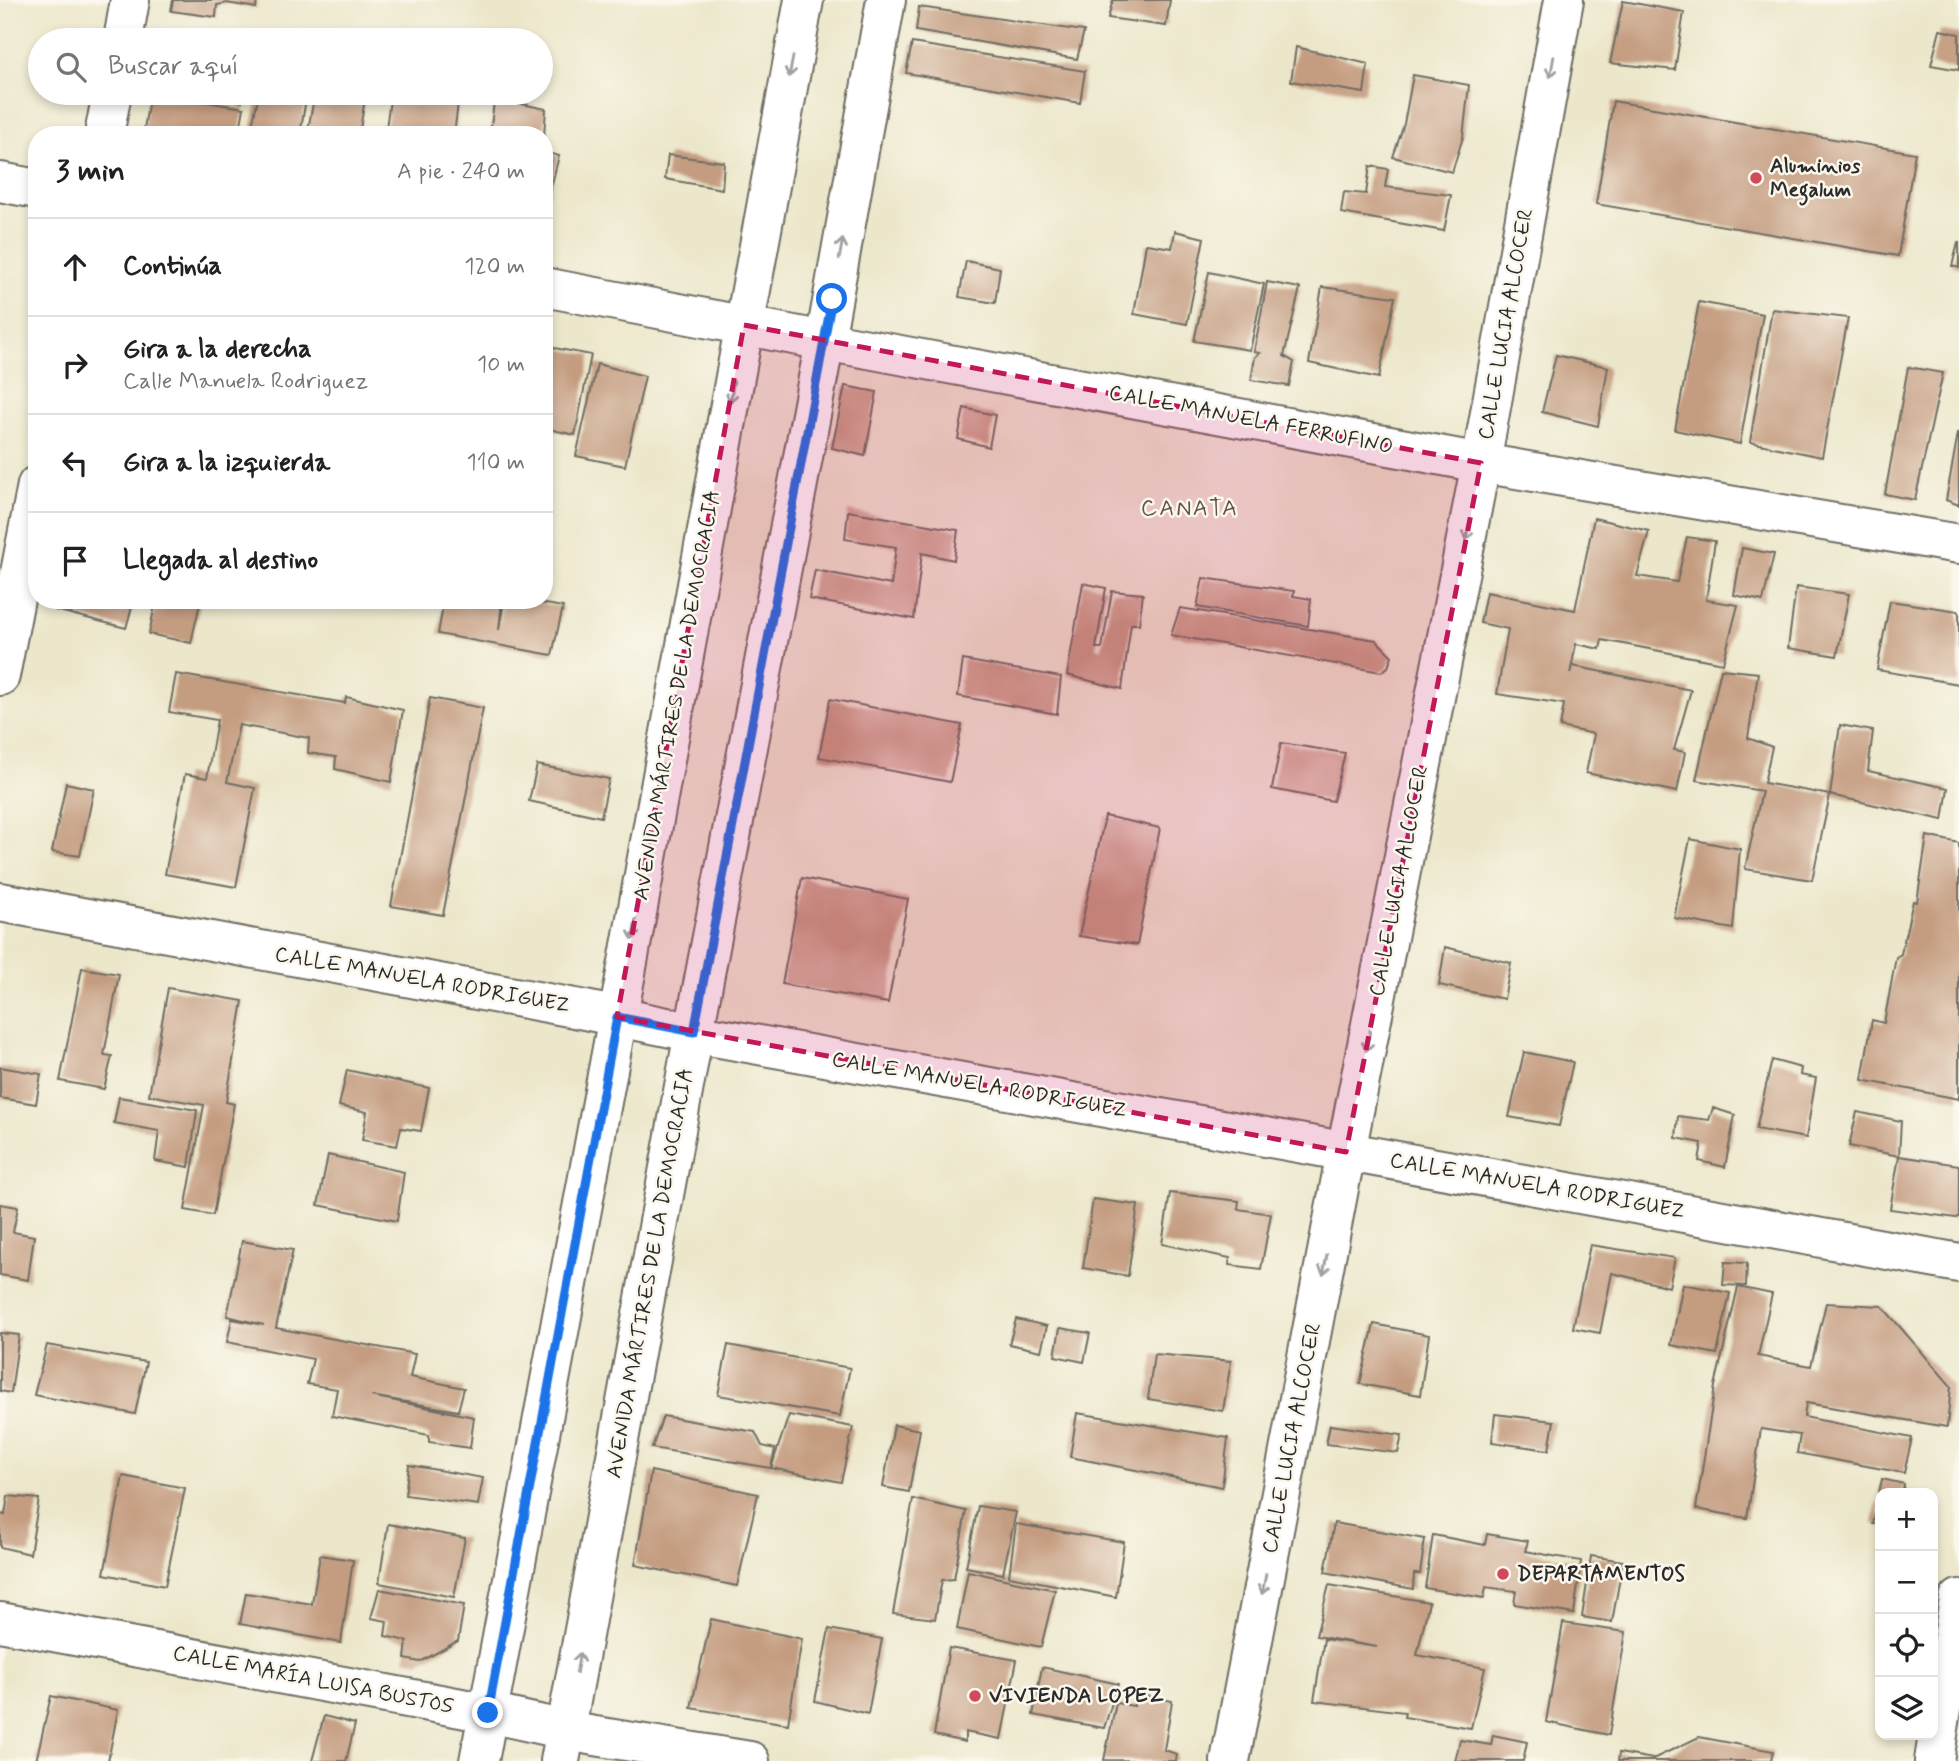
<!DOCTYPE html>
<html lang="es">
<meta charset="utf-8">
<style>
:root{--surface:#fff;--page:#f6f6f6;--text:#202124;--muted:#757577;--line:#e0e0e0}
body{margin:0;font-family:Mynerve,sans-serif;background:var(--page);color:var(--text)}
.controls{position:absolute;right:21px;bottom:21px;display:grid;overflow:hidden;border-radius:14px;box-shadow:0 4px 10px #0003}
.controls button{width:63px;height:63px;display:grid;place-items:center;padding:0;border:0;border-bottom:2px solid var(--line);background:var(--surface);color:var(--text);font:35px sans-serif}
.stop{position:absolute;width:21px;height:21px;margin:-16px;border:5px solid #1a73e8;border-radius:50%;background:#fff}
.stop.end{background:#1a73e8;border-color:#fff;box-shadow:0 2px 7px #0008}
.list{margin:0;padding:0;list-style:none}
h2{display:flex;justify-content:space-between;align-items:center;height:91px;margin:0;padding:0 28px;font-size:30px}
h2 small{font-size:23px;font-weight:400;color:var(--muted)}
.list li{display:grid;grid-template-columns:46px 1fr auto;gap:21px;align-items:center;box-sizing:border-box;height:98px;padding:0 28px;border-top:2px solid var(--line)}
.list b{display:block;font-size:26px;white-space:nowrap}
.list p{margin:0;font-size:23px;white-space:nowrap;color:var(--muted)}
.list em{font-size:23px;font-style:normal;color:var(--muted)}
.icon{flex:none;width:38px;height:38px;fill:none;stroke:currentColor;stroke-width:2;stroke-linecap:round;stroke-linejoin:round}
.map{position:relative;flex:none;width:1959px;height:1761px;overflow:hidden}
.search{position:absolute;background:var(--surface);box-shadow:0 4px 10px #0003;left:28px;top:28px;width:525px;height:77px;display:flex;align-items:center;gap:18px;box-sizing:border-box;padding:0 24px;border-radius:38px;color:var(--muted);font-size:26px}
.panel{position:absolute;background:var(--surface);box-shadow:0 4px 10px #0003;left:28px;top:126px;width:525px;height:483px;border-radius:28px}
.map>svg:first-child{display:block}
.building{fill:#c49c80}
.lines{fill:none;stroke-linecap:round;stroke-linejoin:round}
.street-casing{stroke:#6f6d63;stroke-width:42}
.primary-casing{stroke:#6f6d63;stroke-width:42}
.street{stroke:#fff;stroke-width:38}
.primary{stroke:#fff;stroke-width:38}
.oneway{stroke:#a0a0a0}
.route{stroke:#1a73e8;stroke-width:9}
.marked{fill:#c2185b;fill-opacity:0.2;stroke:#c2185b;stroke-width:5;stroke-dasharray:14 9;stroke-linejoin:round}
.poi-dot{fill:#d1495b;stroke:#fbf7ec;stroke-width:2.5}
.labels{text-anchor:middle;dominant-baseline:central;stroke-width:5;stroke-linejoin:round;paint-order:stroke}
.poi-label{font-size:21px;font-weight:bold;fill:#2b2b2b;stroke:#fbf7ec;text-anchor:start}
.street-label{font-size:21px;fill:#2b2b2b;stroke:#fbf7ec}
.neighbourhood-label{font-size:23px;letter-spacing:2px;fill:#615349;stroke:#fbf7ec}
</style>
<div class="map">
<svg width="1959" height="1761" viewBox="0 0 1959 1761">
<rect width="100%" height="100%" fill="#fbf7ec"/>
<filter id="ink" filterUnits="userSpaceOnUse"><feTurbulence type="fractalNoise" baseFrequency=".0143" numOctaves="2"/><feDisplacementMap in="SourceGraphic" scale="14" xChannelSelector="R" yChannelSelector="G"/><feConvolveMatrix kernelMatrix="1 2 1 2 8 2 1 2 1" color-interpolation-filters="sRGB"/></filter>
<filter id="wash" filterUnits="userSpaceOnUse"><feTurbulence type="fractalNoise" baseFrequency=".00686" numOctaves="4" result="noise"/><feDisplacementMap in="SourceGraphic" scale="28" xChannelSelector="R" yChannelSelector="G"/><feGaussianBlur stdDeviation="1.57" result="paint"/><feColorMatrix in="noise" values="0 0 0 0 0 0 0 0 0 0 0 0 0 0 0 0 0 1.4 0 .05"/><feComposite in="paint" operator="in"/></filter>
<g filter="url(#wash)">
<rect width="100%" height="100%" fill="#ece7cb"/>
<g id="blocks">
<!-- building -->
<g class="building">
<polygon points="173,0 257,0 256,8 227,3 217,5 216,17 171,11"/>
<polygon points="1113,0 1170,0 1166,26 1108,18"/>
<polygon points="1623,1 1684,12 1675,70 1610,63"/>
<polygon points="919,7 1084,31 1077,59 916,31"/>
<polygon points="1940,30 1959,34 1959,70 1931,65"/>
<polygon points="270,36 292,39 292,40 269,40"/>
<polygon points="912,43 1085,71 1080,103 906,73"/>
<polygon points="1296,47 1368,64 1364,93 1291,81"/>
<polygon points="1413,75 1469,85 1463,137 1452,172 1393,157 1404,124"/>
<polygon points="150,93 244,108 239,135 143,135"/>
<polygon points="205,93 244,93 242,102"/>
<polygon points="259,93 307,93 300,135 250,135"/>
<polygon points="315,93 366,93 359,135 307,135"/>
<polygon points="391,93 413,93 458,103 454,135 385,135"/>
<polygon points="495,93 519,93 517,103 546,109 544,135 490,135"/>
<polygon points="1613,101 1915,153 1898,256 1596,204"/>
<polygon points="544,152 559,156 545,210 544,210"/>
<polygon points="668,155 724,162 722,189 665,179"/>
<polygon points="1370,166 1388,169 1385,187 1451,195 1444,231 1341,213 1344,192 1366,194"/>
<polygon points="1175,231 1204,238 1187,324 1134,314 1146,244 1172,248"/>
<polygon points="1958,243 1959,243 1959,268 1952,266"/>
<polygon points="966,261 1000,268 995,303 959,297"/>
<polygon points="1209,272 1264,284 1250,350 1194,341"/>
<polygon points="1267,282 1300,288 1284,356 1294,362 1289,386 1251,380 1255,357 1260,353 1254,352"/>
<polygon points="1322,287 1395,297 1379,378 1309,363"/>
<polygon points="1699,302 1763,314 1740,444 1675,430"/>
<polygon points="1772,309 1848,318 1822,457 1750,442"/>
<polygon points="544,346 591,355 575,435 544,428"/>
<polygon points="1556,355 1608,367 1598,426 1542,412"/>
<polygon points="597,364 645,376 625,466 576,456"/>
<polygon points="1908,367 1943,373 1915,500 1885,494"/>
<polygon points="845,386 877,392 865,456 832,448"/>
<polygon points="964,408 995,415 989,447 958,439"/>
<polygon points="1958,433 1959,433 1959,505 1946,500"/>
<polygon points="848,511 958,530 954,560 922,553 914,619 809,599 815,570 891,585 896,547 845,539"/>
<polygon points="1594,518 1649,531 1637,576 1677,582 1687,537 1715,541 1706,600 1738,605 1723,663 1602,640 1600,649 1576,644 1570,674 1573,666 1691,690 1674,750 1685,752 1677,792 1586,773 1594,734 1560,727 1564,704 1497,694 1508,629 1480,623 1486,592 1575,610"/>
<polygon points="1742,548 1774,554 1763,601 1734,595"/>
<polygon points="1203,578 1294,591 1293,596 1311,599 1308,626 1197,607"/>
<polygon points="1083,583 1106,588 1096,648 1102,648 1112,591 1143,594 1139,624 1131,624 1122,689 1067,675"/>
<polygon points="1796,587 1849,594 1837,656 1788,648"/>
<polygon points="57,600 134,600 126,628 55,610"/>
<polygon points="156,600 185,600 200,603 191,643 149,634"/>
<polygon points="444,600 502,600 499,630 504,600 523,600 563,607 552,655 438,634"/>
<polygon points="1890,601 1959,611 1959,684 1877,670"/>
<polygon points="1180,608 1376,640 1392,656 1388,667 1381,672 1171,635"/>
<polygon points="963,660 1061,677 1057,714 958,696"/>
<polygon points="1721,669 1758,673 1748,738 1772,747 1764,783 1830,795 1812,880 1745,869 1762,791 1696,780"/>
<polygon points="176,674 345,703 346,697 403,710 391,782 335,769 336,757 308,753 309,738 239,725 227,782 255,788 236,887 165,874 185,774 207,778 217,720 169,712"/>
<polygon points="430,698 483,708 443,915 391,906"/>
<polygon points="830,699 962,725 950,782 819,757"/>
<polygon points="1840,725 1873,731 1868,771 1948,788 1943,820 1830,795"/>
<polygon points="1281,743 1345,753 1333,801 1272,789"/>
<polygon points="537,765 609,779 601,817 529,801"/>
<polygon points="66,783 94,789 80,856 52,852"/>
<polygon points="1105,816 1160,828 1137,945 1079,936"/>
<polygon points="1927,836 1959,843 1959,1099 1862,1080 1872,1020 1884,1023 1896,957 1901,954 1913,901 1917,902"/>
<polygon points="1690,839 1740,849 1733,929 1674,918"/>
<polygon points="802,878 908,899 888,1003 782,984"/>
<polygon points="1445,947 1511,963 1504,999 1439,985"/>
<polygon points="82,968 119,974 104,1055 112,1056 104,1089 60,1081"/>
<polygon points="168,988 243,1001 226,1102 234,1104 213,1215 185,1210 204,1105 149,1095"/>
<polygon points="1524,1052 1573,1062 1559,1126 1509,1117"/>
<polygon points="1772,1060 1801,1068 1800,1075 1816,1078 1806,1138 1756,1129"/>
<polygon points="0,1067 41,1074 36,1104 0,1098"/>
<polygon points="347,1070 429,1088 421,1131 401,1128 397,1146 362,1140 367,1112 339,1106"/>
<polygon points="119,1097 197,1110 189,1167 155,1161 159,1131 114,1123"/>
<polygon points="1713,1108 1735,1115 1725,1167 1699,1161 1702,1143 1676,1138 1678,1116 1709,1120"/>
<polygon points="1857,1112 1901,1121 1899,1156 1849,1146"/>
<polygon points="328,1155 404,1172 397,1221 318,1205"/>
<polygon points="1899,1156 1959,1165 1959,1216 1956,1218 1890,1209"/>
<polygon points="1170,1193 1239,1201 1238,1209 1271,1214 1261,1269 1229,1265 1230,1258 1162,1244"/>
<polygon points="1093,1199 1138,1205 1128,1276 1083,1268"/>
<polygon points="0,1204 18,1207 13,1232 34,1236 28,1280 0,1275"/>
<polygon points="242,1241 293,1250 276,1328 415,1354 410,1377 464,1388 458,1411 371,1396 474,1417 470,1448 429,1442 429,1435 332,1416 337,1389 307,1384 313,1359 227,1342 232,1319 264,1325 227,1316"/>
<polygon points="1590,1245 1675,1258 1669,1287 1612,1273 1600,1333 1573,1328"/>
<polygon points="1725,1262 1747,1263 1746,1286 1723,1285"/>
<polygon points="1683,1284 1730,1293 1717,1354 1671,1345"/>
<polygon points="1738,1287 1772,1294 1758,1356 1811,1366 1826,1303 1882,1306 1951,1386 1947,1427 1806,1403 1804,1417 1912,1438 1904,1473 1797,1453 1800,1435 1761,1429 1747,1518 1696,1509 1715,1386"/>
<polygon points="1016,1319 1047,1326 1041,1351 1009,1344"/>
<polygon points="1374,1324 1429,1335 1420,1395 1360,1384"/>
<polygon points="1060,1328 1090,1333 1084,1362 1055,1356"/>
<polygon points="0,1333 19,1335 11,1393 0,1391"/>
<polygon points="47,1345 146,1362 135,1414 34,1395"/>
<polygon points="728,1345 850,1368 840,1416 718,1395"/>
<polygon points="1154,1354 1231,1361 1223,1411 1148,1399"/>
<polygon points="1077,1413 1228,1438 1222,1487 1070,1457"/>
<polygon points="1495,1414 1554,1421 1549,1450 1492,1442"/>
<polygon points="789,1415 853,1427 841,1482 771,1468"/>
<polygon points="663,1416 755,1432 762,1446 775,1449 771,1468 652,1448"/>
<polygon points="894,1425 920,1430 909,1492 883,1487"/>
<polygon points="1330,1425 1402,1435 1398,1453 1326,1444"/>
<polygon points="409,1465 483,1478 478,1505 405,1495"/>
<polygon points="651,1471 758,1494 737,1586 635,1565"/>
<polygon points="123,1476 185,1488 165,1586 104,1574"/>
<polygon points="1882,1479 1904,1484 1902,1493 1879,1493"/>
<polygon points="1879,1495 1880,1525 1873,1524"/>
<polygon points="8,1496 39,1499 30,1554 0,1547 0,1514 5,1515"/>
<polygon points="913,1499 966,1511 954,1579 942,1580 935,1619 893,1614"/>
<polygon points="978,1506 1016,1512 1003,1574 966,1567"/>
<polygon points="1334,1523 1425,1539 1420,1574 1414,1574 1413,1589 1325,1572"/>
<polygon points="388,1524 465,1538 454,1597 379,1583"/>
<polygon points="1016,1524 1124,1542 1116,1597 1009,1576"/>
<polygon points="1487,1534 1528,1541 1525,1551 1581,1561 1574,1614 1514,1604 1516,1591 1486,1587 1484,1598 1425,1588 1433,1535 1485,1545"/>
<polygon points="320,1555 353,1560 341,1643 240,1624 246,1593 312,1604"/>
<polygon points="1591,1556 1623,1561 1612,1622 1582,1617"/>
<polygon points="968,1571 1055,1590 1041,1647 957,1629"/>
<polygon points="1329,1585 1429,1602 1417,1655 1485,1668 1471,1728 1404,1717 1405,1712 1314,1701 1324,1639 1377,1647 1316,1636"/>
<polygon points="379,1589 464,1605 458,1641 420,1662 405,1659 407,1641 385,1636 387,1621 371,1618"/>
<polygon points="711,1619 802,1639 788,1724 691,1708"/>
<polygon points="1563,1623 1626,1632 1609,1735 1546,1722"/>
<polygon points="829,1629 882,1639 868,1714 815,1701"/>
<polygon points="949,1648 1017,1660 1001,1739 965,1732 965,1742 934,1735"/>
<polygon points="1042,1667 1118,1684 1104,1728 1033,1715"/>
<polygon points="1136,1694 1172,1701 1164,1750 1177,1754 1176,1761 1104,1760 1116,1703 1134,1706"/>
<polygon points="51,1696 118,1710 108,1761 36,1761"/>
<polygon points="324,1716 355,1724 346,1761 312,1761"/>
<polygon points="1493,1735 1527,1742 1523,1761 1455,1761 1460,1740 1491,1745"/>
<polygon points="1699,1737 1773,1751 1771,1761 1618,1761 1619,1753 1653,1759"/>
</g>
</g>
</g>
<g filter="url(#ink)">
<use href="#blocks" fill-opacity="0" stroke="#6f6d63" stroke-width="2"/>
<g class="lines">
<!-- street casing -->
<g class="street-casing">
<g id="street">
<polyline points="123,40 130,0"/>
<polyline points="104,135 112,93"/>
<polyline points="0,182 37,189"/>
<polyline points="544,287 825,341 1481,463 1959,544"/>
<polyline points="0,676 37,485"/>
<polyline points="0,902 580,1009 715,1037 1959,1263"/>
<polyline points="0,1622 488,1713 589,1735 750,1761"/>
<polyline points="479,1761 624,984 804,0"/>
<polyline points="560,1761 694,1032 825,341 886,0"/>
<polyline points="1230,1761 1346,1152 1481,463 1564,0"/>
</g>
</g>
<!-- primary casing -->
<g class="primary-casing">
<polyline id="primary" points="1934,1761 1959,1599"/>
</g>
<!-- street -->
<use href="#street" class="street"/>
<!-- primary -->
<use href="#primary" class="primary"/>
</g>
<!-- one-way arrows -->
<defs><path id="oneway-shaft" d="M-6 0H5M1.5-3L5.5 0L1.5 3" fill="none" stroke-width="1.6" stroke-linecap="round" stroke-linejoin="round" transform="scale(1.75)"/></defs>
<g class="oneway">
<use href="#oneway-shaft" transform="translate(791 67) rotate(101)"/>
<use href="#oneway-shaft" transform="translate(1552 67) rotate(100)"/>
<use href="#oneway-shaft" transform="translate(841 249) rotate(-80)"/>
<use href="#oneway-shaft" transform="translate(732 392) rotate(100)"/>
<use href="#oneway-shaft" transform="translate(1468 530) rotate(101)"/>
<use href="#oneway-shaft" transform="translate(634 930) rotate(100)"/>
<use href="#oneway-shaft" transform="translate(1368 1041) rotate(101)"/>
<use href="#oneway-shaft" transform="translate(1325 1265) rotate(101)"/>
<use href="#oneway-shaft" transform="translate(1264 1584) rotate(101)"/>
<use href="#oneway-shaft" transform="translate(578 1663) rotate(-80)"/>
</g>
</g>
<g class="lines" filter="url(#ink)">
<!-- route -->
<polyline class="route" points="488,1713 617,1017 694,1032 832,299"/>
</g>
<!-- marked area -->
<path class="marked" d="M744 325 1481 463 1346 1152 617 1017Z"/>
<!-- markers -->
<g class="poi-dot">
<circle cx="1756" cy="178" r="7"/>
<circle cx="1503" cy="1574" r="7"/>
<circle cx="975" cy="1696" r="7"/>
</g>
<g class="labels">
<!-- poi labels -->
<g class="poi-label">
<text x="1770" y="166">Aluminios<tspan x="1770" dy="24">Megalum</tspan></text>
<text x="1517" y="1574">DEPARTAMENTOS</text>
<text x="989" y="1696">VIVIENDA LOPEZ</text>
</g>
<!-- street labels -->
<g class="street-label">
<text transform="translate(1506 324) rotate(-80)">CALLE LUCIA ALCOCER</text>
<text transform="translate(1251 420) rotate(11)">CALLE MANUELA FERRUFINO</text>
<text transform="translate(677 695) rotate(-80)">AVENIDA MÁRTIRES DE LA DEMOCRACIA</text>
<text transform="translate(1399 881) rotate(-79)">CALLE LUCIA ALCOCER</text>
<text transform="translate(422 980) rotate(10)">CALLE MANUELA RODRIGUEZ</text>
<text transform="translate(979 1085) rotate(10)">CALLE MANUELA RODRIGUEZ</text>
<text transform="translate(1537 1186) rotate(10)">CALLE MANUELA RODRIGUEZ</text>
<text transform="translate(650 1273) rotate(-80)">AVENIDA MÁRTIRES DE LA DEMOCRACIA</text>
<text transform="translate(1292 1438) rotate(-79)">CALLE LUCIA ALCOCER</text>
<text transform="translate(313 1680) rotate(11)">CALLE MARÍA LUISA BUSTOS</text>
</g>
<!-- neighbourhood labels -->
<g class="neighbourhood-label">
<text x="1190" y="509">CANATA</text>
</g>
</g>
</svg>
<div class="controls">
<button>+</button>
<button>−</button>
<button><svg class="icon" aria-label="locate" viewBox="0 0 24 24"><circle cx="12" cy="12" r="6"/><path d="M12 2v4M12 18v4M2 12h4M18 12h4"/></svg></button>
<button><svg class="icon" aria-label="layers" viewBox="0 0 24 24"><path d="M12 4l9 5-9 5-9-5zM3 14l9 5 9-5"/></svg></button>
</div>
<div class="stop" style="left:832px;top:299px"></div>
<div class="stop end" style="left:488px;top:1713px"></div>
<div class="search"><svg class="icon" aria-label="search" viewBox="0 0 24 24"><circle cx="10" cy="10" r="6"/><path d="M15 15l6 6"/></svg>Buscar aquí</div>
<section class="panel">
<h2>3 min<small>A pie · 240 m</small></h2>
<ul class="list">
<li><svg class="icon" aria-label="ahead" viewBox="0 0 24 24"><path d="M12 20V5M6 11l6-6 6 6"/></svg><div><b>Continúa</b></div><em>120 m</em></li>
<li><svg class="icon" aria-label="right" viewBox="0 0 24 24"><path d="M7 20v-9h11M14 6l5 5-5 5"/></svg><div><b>Gira a la derecha</b><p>Calle Manuela Rodriguez</p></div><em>10 m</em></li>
<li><svg class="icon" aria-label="left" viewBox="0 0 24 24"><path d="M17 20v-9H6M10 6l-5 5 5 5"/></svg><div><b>Gira a la izquierda</b></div><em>110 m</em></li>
<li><svg class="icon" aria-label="arrive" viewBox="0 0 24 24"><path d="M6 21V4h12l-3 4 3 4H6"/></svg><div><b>Llegada al destino</b></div></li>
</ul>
</section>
</div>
